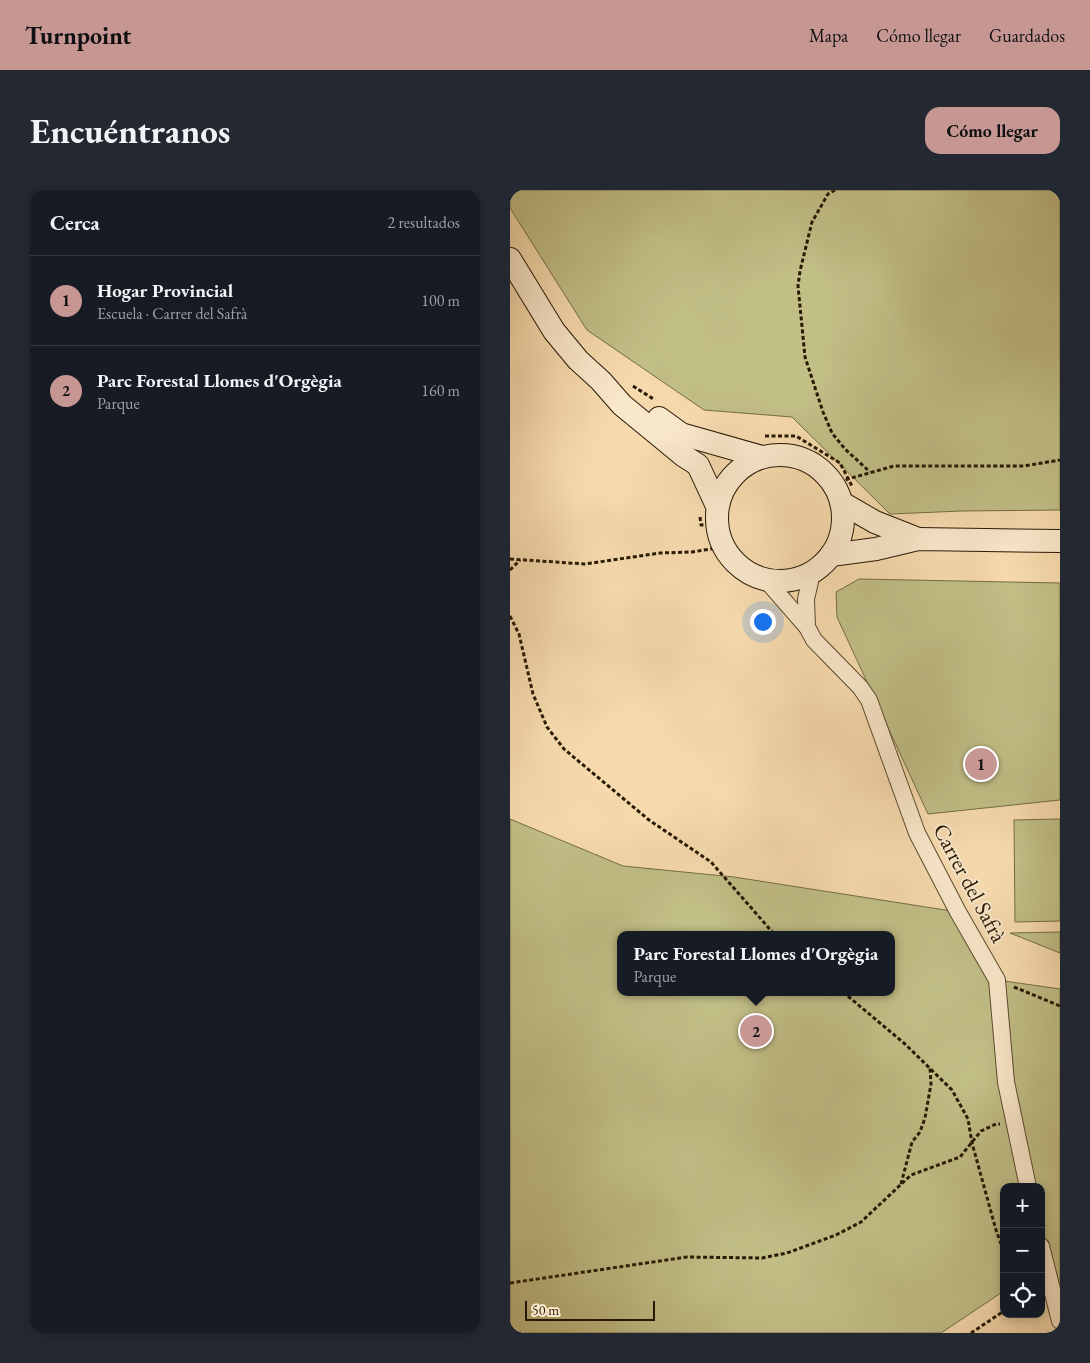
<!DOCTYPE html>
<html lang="es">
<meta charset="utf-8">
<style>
:root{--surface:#171b24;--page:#242831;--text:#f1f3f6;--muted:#9ea1a6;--line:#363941;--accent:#c59692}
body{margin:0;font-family:"EB Garamond",serif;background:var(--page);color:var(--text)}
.controls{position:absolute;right:15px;bottom:15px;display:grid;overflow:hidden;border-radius:10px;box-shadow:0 2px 8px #0003}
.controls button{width:45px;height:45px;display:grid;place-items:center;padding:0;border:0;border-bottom:1px solid var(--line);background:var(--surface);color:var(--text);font:25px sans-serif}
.scale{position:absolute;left:15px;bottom:12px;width:130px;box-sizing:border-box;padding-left:5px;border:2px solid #271904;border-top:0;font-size:14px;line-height:18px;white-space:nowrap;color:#271904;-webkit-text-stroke:4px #f9e7ca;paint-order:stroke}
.you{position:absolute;left:252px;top:431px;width:18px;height:18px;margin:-12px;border:4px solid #fff;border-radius:50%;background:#1a73e8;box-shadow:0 0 0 8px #1a73e833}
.badge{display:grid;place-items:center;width:32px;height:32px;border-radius:50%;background:var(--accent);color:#111;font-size:16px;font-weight:700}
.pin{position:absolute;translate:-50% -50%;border:2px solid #fff;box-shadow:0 1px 5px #0006}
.popup{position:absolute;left:107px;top:741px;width:278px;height:65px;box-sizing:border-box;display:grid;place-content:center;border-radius:10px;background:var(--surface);filter:drop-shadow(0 1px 4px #0005);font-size:16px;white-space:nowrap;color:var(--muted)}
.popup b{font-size:19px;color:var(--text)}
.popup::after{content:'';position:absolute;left:50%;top:100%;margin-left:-10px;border:10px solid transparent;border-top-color:var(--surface)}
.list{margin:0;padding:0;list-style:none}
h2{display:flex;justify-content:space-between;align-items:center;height:65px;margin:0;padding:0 20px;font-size:21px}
h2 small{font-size:16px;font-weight:400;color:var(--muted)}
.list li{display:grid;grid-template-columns:32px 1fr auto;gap:15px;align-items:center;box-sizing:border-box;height:90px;padding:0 20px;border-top:1px solid var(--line)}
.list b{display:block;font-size:19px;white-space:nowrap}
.list p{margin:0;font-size:16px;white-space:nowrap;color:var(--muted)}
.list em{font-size:16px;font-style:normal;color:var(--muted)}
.icon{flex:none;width:28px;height:28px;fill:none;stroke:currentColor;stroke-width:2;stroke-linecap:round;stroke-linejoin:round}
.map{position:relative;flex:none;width:550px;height:1143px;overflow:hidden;border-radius:15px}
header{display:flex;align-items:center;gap:30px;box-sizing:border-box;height:70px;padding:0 25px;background:var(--accent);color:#111}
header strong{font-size:24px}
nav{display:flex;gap:28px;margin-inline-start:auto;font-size:18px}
.intro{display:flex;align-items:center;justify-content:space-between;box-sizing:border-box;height:120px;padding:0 30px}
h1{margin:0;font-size:35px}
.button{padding:12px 22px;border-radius:15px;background:var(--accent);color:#111;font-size:18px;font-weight:700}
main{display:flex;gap:30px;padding:0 30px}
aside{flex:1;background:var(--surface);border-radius:15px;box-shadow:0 2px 8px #0003}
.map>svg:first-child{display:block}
.green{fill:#c1be86;stroke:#746c45;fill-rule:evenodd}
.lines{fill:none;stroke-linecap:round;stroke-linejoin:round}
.minor-casing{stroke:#5b492e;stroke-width:18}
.secondary-casing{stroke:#271904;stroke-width:24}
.path{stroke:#271904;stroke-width:3;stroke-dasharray:4 2.5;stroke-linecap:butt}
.minor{stroke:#f9e7ca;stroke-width:16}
.secondary{stroke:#f9e7ca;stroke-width:22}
.labels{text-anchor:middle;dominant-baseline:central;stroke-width:4;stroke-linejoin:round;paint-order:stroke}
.street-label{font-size:22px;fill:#271904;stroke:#f9e7ca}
</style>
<header>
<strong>Turnpoint</strong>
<nav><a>Mapa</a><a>Cómo llegar</a><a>Guardados</a></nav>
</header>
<div class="intro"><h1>Encuéntranos</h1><a class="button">Cómo llegar</a></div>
<main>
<aside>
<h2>Cerca<small>2 resultados</small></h2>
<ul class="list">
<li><span class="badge">1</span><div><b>Hogar Provincial</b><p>Escuela · Carrer del Safrà</p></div><em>100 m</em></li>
<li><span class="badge">2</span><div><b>Parc Forestal Llomes d'Orgègia</b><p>Parque</p></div><em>160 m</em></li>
</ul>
</aside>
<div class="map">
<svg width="550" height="1143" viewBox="0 0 550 1143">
<rect width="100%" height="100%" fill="#f6daad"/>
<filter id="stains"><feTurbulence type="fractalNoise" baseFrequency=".004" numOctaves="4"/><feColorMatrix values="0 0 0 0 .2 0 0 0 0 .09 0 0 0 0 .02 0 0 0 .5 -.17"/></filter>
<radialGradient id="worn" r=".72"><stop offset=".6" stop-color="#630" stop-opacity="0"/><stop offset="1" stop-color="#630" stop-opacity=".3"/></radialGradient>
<!-- green -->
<g class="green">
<polygon points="0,0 550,0 550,320 452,321 380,324 282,227 194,220 77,140 0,18"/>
<polygon points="349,389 550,393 550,610 418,624 327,427 326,402"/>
<path d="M0 629 113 676 224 687 448 722 487 790 550 799V1131L531 1076V997H494V1101L431 1143H0ZM111 745H381V802H111Z"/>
<polygon points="550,629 550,731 505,732 504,630"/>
<polygon points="550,742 550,763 500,743"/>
</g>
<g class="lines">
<!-- minor casing -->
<g class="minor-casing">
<g id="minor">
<polyline points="256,390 297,437 304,450 350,497 359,510 407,643 448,722 487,790 496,892 518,997"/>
<polyline points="297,437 296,409 302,383"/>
<polyline points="531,1056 550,1131"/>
</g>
</g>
<!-- secondary casing -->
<g class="secondary-casing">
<g id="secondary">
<polyline points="0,69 44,141 68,170 91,191 112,215 174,266 188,275 207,316"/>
<polyline points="149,228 171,244 252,267"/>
<circle cx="270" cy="328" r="63"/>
<polyline points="332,313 365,332 408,349"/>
<polyline points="321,365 366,359 408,349 550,351"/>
</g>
</g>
<!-- path -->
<g class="path">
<polyline points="325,0 318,4 302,32 290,81 288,96 295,167 313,222 322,243 335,259 360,282"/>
<polyline points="123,196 145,210"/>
<polyline points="255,246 286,246 330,273 342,296"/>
<polyline points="330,293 338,289 384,276 514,276 550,270"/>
<polyline points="190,327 191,335 200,334"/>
<polyline points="0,369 75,374 150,363 182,362 213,357"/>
<polyline points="0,380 10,370"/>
<polyline points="0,426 9,444 23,504 37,537 54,559 139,630 201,672 265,745"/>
<polyline points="504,797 550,816"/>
<polyline points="333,802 395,854 442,900 458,929 462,953 486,1040 494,1062"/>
<polyline points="391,994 402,952 410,942 415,928 421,894 420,878"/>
<polyline points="0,1093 177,1067 252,1068 277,1063 326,1045 351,1032 401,985 450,967 471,941 486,934 490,934"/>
<polyline points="461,1143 494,1121"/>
</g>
<!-- minor -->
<use href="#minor" class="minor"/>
<!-- secondary -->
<use href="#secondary" class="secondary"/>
</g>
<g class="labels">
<!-- street labels -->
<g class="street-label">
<text transform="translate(460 693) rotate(62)">Carrer del Safrà</text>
</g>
</g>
<rect width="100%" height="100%" filter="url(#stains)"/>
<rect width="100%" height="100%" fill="url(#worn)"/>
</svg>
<div class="controls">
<button>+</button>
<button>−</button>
<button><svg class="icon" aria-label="locate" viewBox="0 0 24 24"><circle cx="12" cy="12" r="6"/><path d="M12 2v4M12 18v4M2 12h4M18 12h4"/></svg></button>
</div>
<div class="scale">50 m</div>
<div class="you"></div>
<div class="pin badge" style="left:471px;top:574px">1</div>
<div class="pin badge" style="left:246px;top:841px">2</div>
<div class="popup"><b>Parc Forestal Llomes d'Orgègia</b>Parque</div>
</div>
</main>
